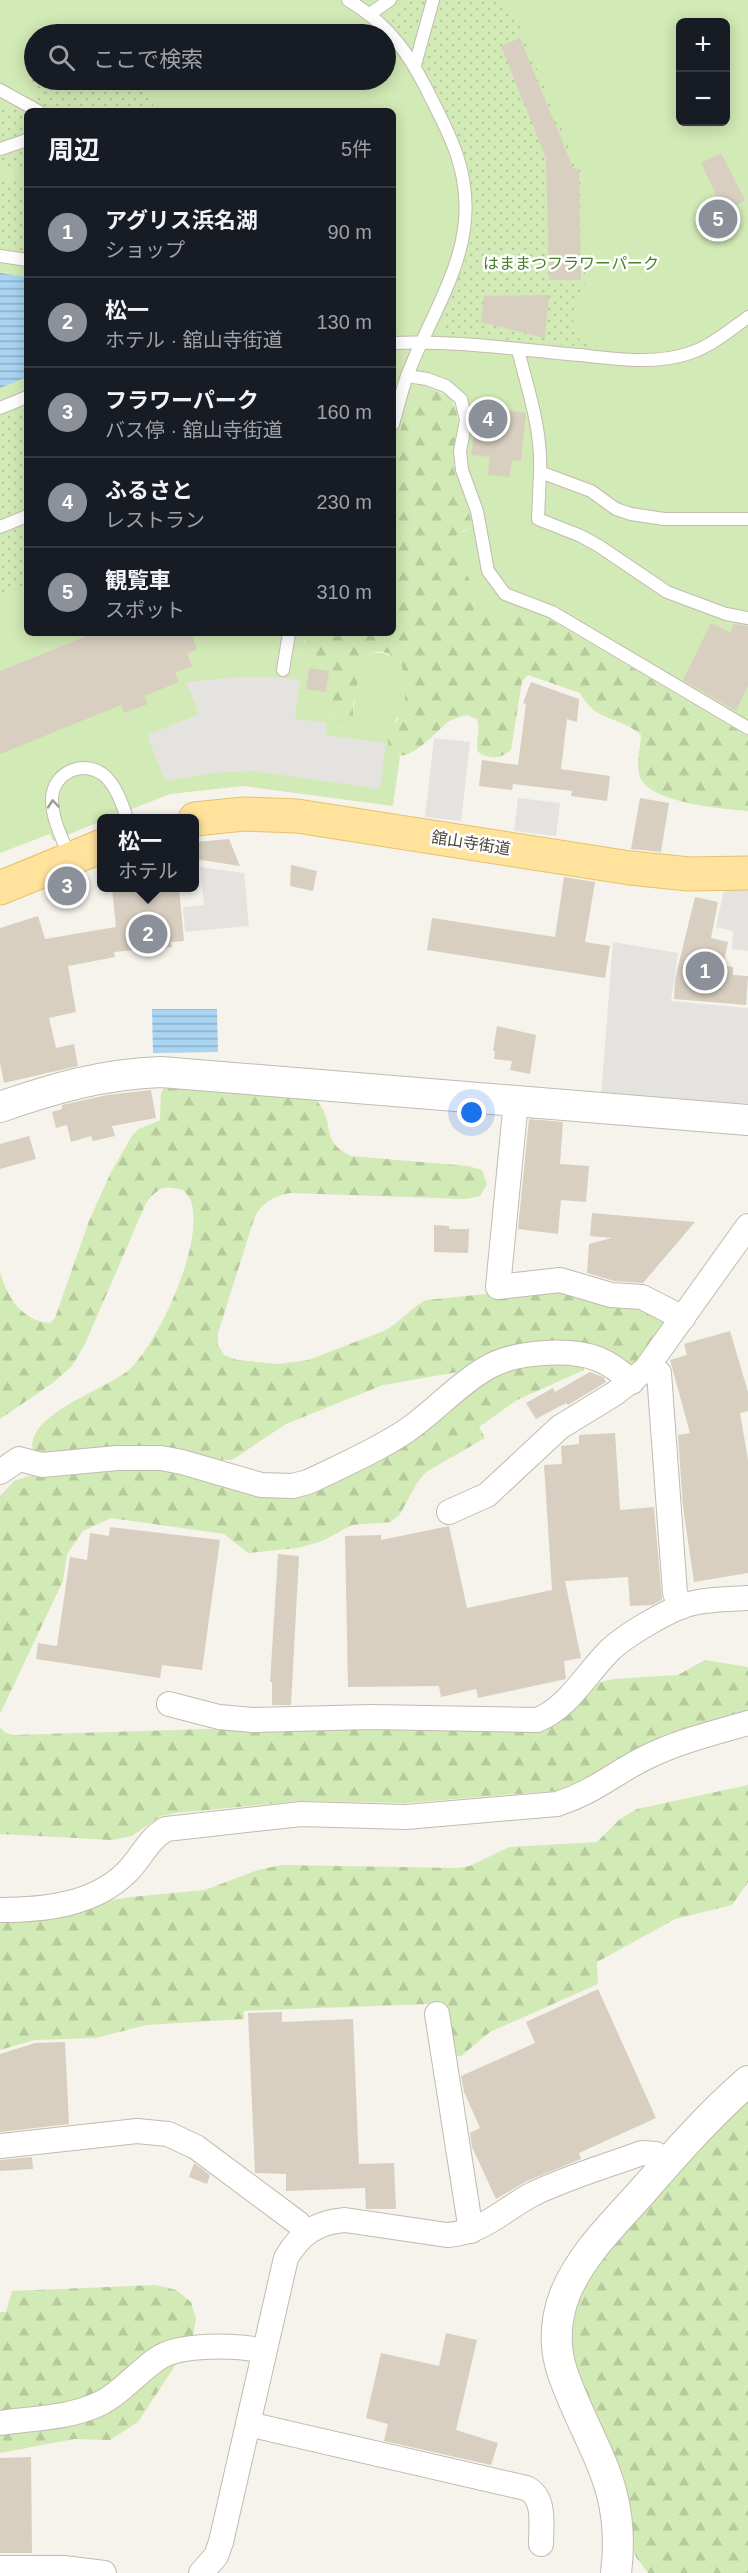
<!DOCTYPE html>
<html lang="ja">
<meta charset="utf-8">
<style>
:root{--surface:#171b24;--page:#242831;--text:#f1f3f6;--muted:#9ea1a6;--line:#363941;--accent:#8c9099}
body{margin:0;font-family:Arial,"Noto Sans JP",sans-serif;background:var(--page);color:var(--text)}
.controls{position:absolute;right:18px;top:18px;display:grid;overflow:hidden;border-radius:9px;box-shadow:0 3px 15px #0003}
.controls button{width:54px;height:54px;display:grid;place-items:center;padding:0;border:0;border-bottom:2px solid var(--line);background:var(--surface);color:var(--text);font:30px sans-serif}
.you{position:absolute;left:472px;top:1113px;width:21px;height:21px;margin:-15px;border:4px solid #fff;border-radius:50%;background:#1a73e8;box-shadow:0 0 0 9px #1a73e833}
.badge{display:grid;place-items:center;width:39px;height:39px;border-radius:50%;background:var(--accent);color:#fff;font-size:20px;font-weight:700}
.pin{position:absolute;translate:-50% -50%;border:3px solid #fff;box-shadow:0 2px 6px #0006}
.popup{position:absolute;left:97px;top:814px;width:102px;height:78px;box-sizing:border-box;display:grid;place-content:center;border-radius:9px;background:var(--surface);filter:drop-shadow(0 2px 4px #0005);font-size:20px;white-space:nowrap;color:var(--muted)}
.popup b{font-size:22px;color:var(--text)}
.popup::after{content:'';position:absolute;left:50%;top:100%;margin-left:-12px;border:12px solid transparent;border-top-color:var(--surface)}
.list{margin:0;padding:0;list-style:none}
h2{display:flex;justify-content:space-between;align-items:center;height:78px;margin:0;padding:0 24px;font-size:26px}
h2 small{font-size:20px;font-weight:400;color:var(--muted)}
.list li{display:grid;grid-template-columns:39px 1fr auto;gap:18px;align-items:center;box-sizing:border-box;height:90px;padding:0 24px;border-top:2px solid var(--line)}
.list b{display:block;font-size:22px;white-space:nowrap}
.list p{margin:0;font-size:20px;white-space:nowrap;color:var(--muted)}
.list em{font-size:20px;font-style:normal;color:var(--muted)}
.icon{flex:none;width:33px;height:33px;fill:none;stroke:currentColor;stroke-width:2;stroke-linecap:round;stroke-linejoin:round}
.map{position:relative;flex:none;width:748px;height:2573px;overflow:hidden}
.search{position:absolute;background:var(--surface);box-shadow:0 3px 15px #0003;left:24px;top:24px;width:372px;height:66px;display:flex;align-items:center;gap:15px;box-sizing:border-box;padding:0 21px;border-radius:33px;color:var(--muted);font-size:22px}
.panel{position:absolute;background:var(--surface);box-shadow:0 3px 15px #0003;left:24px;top:108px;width:372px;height:528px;border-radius:9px}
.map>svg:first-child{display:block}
.forest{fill:url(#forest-firs)}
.park{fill:#d2eab5;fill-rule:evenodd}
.garden{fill:url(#garden-dots)}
.parking{fill:#e5e3e0}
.water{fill:url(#water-rules)}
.building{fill:#d8cfc1}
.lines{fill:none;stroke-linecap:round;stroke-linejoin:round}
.service-casing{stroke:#c2bbae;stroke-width:14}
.minor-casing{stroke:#c2bbae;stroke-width:26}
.tertiary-casing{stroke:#c2bbae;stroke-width:32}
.primary-casing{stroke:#e6c16a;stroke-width:35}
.service{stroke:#fff;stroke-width:12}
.minor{stroke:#fff;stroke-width:24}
.tertiary{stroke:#fff;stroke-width:30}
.primary{stroke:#ffe39c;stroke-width:33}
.oneway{stroke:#9c9892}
.labels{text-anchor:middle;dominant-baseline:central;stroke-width:5;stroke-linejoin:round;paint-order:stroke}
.park-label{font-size:16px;fill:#4a7f2a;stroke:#fff}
.street-label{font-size:16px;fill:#4b4439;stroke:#fff}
</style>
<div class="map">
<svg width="748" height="2573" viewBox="0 0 748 2573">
<defs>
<pattern id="forest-firs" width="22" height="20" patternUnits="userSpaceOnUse" patternTransform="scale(1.5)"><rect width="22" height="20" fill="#d2eab5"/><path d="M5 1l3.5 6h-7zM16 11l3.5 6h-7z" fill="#b6ca9c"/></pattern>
<pattern id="garden-dots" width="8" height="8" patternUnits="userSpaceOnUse" patternTransform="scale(1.5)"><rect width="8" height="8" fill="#d2eab5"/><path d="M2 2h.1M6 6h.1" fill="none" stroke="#b6ca9c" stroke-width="1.8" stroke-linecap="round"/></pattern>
<pattern id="water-rules" width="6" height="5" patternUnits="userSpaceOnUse" patternTransform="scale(1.5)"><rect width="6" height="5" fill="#a9d4f2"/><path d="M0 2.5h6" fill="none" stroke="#8caec5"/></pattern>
</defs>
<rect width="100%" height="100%" fill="#f6f3ec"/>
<!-- forest -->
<g class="forest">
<path d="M425 386 450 397 457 410 458 430 453 450 472 524 469 529 462 531 465 566 472 587 474 609 492 617 504 612 549 619 748 736V811C724 809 649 803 640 777 635 765 641 748 641 735 620 716 595 722 580 693L528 675 522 681 511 750C500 759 491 760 478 752 475 739 481 735 477 719L467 715C461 717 455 718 449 721 437 730 408 767 392 752 389 749 387 743 387 740 387 731 392 726 398 720L390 654 379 651 367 655 353 703V723L345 729C324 718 332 691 332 670L302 656 301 646C316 626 370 633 393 633V456L410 396 415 389Z"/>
<path d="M165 1086 315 1099C338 1122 317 1140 351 1156L468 1166 482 1170 487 1184 480 1196 465 1199 290 1193C273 1196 264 1202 255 1216L218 1333V1345L224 1355 237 1360 278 1364 308 1360 384 1331C400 1323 410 1308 426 1300L553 1287 635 1303 663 1317C666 1335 645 1352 634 1365H628L614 1356 464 1371 383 1385 286 1424 232 1460 49 1456 33 1451C24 1414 108 1389 130 1369 159 1341 205 1242 191 1201 190 1198 186 1193 183 1190 164 1185 159 1187 146 1203L85 1344 72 1366 54 1382 0 1419V1272C7 1297 22 1321 50 1323L55 1318 89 1221 111 1172 133 1134 139 1129 160 1120 161 1093Z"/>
<polygon points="541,1363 584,1365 584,1370 517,1400 479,1427 485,1438 426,1472 417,1483 400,1514 391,1522 352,1525 322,1541 298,1548 248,1553 224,1534 111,1518 83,1531 67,1554 63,1581 0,1714 0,1496 14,1481 28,1476 104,1468 160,1467 276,1496 494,1374"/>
<polygon points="705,1660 748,1667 748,1710 666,1734 615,1760 592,1776 555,1791 406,1803 300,1801 176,1813 161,1816 132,1836 112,1840 0,1834 0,1727 4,1732 13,1735 372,1724 524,1728 601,1682 613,1679 678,1675"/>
<polygon points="748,1785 748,1882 732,1905 675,1919 597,1962 598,1984 490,2032 461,2056 455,2056 439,2008 428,2004 244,2011 244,2019 146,2025 96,2038 35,2040 0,2050 0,1918 131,1897 205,1890 258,1870 282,1865 457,1868 470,1866 509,1847 597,1842 620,1819 637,1809"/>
<polygon points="748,2099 748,2573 648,2573 636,2557 576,2370 570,2334 577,2299 596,2265 696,2151"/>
<polygon points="156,2285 176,2290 191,2302 196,2319 192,2340 138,2422 110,2440 74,2439 0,2453 0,2312 6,2312 12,2291"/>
</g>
<!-- park -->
<path class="park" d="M0 0H748V736L549 619 504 612 492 617 481 616 474 609 472 587 456 542V535L469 529 472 524C468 504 456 486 453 465 449 441 473 407 442 393 432 388 425 386 415 389L410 396 393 456V111H27V633H328L306 640 301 646 302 656 332 670C337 691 321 717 345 729L353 723C353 698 357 677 367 655 383 650 389 654 402 664 403 675 405 687 405 698 403 719 371 742 400 756L393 806 243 786 170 794 109 818H102L101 821 53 841 50 834 0 853ZM680 22H726V122H680ZM34 34H386V80H34Z"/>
<!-- garden -->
<g class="garden">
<path d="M403 0H426C422 11 421 31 410 36L400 31 392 21 397 6Z"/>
<path d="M441 0H503L514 13 576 164 583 167 585 284 574 307 573 324 579 339 603 348 455 335 446 332 442 323C449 295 465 270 471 240 483 176 450 120 423 65Z"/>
<path d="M34 74V80H105L129 88 144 86 156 111H50C36 101 32 92 31 75Z"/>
<polygon points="10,107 27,111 27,132 0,142 0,111"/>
<polygon points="27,147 27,172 0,167 0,157"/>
<polygon points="0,178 27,183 27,251 0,247"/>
<polygon points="27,407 27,508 0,519 0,418"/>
<polygon points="27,524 27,582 0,600 0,535"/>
</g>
<!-- parking -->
<g class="parking">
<polygon points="239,677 276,677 300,680 295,719 327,723 326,735 386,743 380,789 254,771 213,773 165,781 147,735 199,714 186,682"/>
<polygon points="434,738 470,742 461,821 425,817"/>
<polygon points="518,798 560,803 556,836 514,831"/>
<polygon points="200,867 244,873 249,926 185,932 183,907 204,905"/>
<polygon points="724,890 748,890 748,951 732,949 733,931 716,927"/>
<polygon points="613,942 678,953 671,1001 748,1008 748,1109 601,1096"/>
</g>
<!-- water -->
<g class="water">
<polygon points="0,273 27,277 27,377 0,388"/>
<polygon points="152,1009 217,1009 218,1052 153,1053"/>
</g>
<!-- building -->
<g class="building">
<polygon points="520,38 573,168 579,170 581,280 549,280 546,158 501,46"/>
<polygon points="721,153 745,201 724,211 701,163"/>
<polygon points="549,295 545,338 481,322 484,296"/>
<polygon points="478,406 526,413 521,461 512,460 509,477 488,475 490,457 471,455"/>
<polygon points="711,623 731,633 733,624 748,626 748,686 736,711 683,680"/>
<polygon points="94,633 191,633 197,649 187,654 192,666 175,673 179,682 144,696 148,704 124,713 121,705 0,754 0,671"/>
<polygon points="309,668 329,671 326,692 306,689"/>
<polygon points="531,682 579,699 577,722 567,719 561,769 610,776 607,801 571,796 572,791 513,784 512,790 479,786 482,760 518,765 526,704 523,703"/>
<polygon points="640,798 669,803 661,852 631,849"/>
<polygon points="229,839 240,866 195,859 195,842"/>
<polygon points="291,865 317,871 313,891 290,886"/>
<polygon points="564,877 595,882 585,942 610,946 605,978 427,950 432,918 555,937"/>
<polygon points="112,888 179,888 184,941 171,942 172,947 114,952 115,957 68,966 76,1012 49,1018 56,1048 74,1044 78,1066 4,1083 0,1063 0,928 38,916 45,939 116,927"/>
<polygon points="695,897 718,902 711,938 728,942 723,966 733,967 733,975 748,976 746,1005 674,999 675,979"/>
<polygon points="497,1026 536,1035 530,1074 510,1070 512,1061 494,1059 495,1051 493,1051"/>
<polygon points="151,1090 156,1118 112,1126 115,1136 93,1141 91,1136 71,1142 67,1125 56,1128 52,1112 62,1109 62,1105 107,1095"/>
<polygon points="529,1119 563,1122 560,1164 589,1166 586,1202 561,1200 558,1234 518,1229"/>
<polygon points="29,1136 36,1159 0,1169 0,1144"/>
<polygon points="592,1213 695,1222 643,1283 614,1281 587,1273 589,1244 612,1238 590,1236"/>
<polygon points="434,1225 449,1226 449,1229 469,1229 468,1253 434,1252"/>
<polygon points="730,1331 748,1392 748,1411 740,1413 748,1460 748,1573 694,1582 683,1507 678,1435 690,1433 670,1360 687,1355 684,1344"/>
<polygon points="590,1372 603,1377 606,1382 568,1405 566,1403 536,1419 526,1403 553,1388 555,1392"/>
<polygon points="615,1433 620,1510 654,1507 662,1600 652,1605 630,1606 628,1577 565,1581 581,1658 564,1661 566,1679 478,1698 476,1689 441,1697 439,1686 348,1687 345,1536 381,1535 381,1540 449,1526 467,1608 552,1590 544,1465 562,1464 561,1446 579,1444 579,1435"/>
<polygon points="110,1527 220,1540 202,1670 162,1665 160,1678 36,1659 38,1643 57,1646 70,1557 87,1560 90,1533 109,1536"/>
<polygon points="278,1554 299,1556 291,1705 272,1705 272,1682 270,1682"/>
<polygon points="598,1989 656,2118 579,2153 581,2159 527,2181 496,2199 472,2147 470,2133 480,2128 464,2092 461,2076 535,2043 526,2022"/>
<polygon points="282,2012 282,2022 353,2019 359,2164 394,2163 396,2209 366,2209 365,2188 286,2191 286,2174 255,2173 248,2013"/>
<polygon points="65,2042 69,2124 0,2132 0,2054 35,2043"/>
<polygon points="32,2157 33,2169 0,2171 0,2160"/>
<polygon points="194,2163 210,2175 207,2184 189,2177"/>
<polygon points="446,2333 477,2340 456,2430 498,2443 491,2465 384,2441 388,2424 366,2418 381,2353 439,2366"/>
<polygon points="31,2457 32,2553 0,2553 0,2458"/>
</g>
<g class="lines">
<!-- service casing -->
<g class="service-casing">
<g id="service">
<path d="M348 0C390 25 410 55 431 98 444 124 458 150 463 179 477 253 432 310 407 376 401 392 398 408 393 424"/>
<polyline points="371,13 390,0"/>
<polyline points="415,65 433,0"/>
<polyline points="0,90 38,111"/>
<polyline points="0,149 27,140"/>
<polyline points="0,256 27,260"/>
<path d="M393 343C455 340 519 350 580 355 615 359 656 365 690 353 711 346 730 330 748 317"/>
<path d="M518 350C528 390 542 430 540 472L591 491 616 509 631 514 664 519H748"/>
<polyline points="407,376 427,379 446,386 461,399 466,420 460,451 462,470 477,511 488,571 505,594 552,612 748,728"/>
<polyline points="0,408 27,397"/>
<polyline points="540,472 538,519 581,536 599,546 667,592 726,614 748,618"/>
<polyline points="0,527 27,516"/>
<polyline points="283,670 289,633"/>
<path d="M70 858C63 840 52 820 52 800 52 771 86 758 106 777 117 788 122 804 127 818"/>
</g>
</g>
<!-- minor casing -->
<g class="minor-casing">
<g id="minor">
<polyline points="516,1101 498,1287 560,1280 611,1295 642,1297 683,1318"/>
<polyline points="649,1365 659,1373 675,1593 681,1607"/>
<path d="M0 1472 19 1459 42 1465 117 1458H161L182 1462 261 1485 292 1486 308 1482C341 1466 376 1451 406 1431 435 1411 459 1383 490 1366 516 1352 569 1348 598 1359 611 1364 621 1372 632 1382"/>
<polyline points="449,1512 487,1495 560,1427 614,1394 645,1370 748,1226"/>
<path d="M169 1704 219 1717 253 1720 371 1717 537 1720C568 1708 586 1674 609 1651 624 1636 668 1610 689 1604 707 1599 729 1599 748 1598"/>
<path d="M0 1910C44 1910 93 1905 126 1873 141 1859 147 1840 166 1829L301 1814 406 1817 557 1804C595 1792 614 1773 647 1757 679 1741 714 1733 748 1723"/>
<polyline points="437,2014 471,2231"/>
<polyline points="0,2146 137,2131 168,2134 196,2147 298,2223 305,2233"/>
<path d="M0 2423C34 2418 72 2418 103 2402 123 2391 138 2372 157 2359 179 2343 238 2345 264 2351"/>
<path d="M248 2424 526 2488C546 2497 541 2525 541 2544"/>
<polyline points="0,2568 64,2568 104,2573"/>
<path d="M201 2573 216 2556 221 2542 286 2258C300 2234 317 2222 345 2220L447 2235C485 2232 502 2210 533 2194 568 2177 606 2166 642 2153L656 2154 668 2162"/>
</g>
</g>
<!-- tertiary casing -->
<g class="tertiary-casing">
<g id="tertiary">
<path d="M0 1107C54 1088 104 1074 161 1072L748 1120"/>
<path d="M616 2573C627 2485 590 2450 563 2374 554 2348 555 2320 565 2294 581 2255 613 2224 641 2193 675 2154 709 2115 748 2081"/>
</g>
</g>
<!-- primary casing -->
<g class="primary-casing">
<g id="primary">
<polyline points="195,819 244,814 297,816 630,868 689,874 748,873"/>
<polyline points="0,888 102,846"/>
</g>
</g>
<!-- service -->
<use href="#service" class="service"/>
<!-- minor -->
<use href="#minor" class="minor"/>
<!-- tertiary -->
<use href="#tertiary" class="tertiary"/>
<!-- primary -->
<use href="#primary" class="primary"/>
</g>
<!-- one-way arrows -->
<defs><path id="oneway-chevron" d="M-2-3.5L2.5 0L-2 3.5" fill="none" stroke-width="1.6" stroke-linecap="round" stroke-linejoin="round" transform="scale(1.5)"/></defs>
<use class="oneway" href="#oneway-chevron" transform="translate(53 804) rotate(-95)"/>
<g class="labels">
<!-- park labels -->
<g class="park-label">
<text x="571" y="263">はままつフラワーパーク</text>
</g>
<!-- street labels -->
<g class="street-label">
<text transform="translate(471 843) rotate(9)">舘山寺街道</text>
</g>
</g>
</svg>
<div class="controls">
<button>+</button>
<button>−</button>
</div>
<div class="you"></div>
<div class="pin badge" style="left:705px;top:971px">1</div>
<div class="pin badge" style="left:148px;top:934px">2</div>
<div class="popup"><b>松一</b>ホテル</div>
<div class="pin badge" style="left:67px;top:886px">3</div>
<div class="pin badge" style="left:488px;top:419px">4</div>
<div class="pin badge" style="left:718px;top:219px">5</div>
<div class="search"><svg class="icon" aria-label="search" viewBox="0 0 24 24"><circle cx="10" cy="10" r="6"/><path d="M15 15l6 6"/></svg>ここで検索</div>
<section class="panel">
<h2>周辺<small>5件</small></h2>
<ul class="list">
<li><span class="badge">1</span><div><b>アグリス浜名湖</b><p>ショップ</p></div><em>90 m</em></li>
<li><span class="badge">2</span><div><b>松一</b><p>ホテル · 舘山寺街道</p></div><em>130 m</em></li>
<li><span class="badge">3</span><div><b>フラワーパーク</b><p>バス停 · 舘山寺街道</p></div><em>160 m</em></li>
<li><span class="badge">4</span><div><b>ふるさと</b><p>レストラン</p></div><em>230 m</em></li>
<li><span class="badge">5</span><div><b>観覧車</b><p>スポット</p></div><em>310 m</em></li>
</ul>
</section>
</div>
